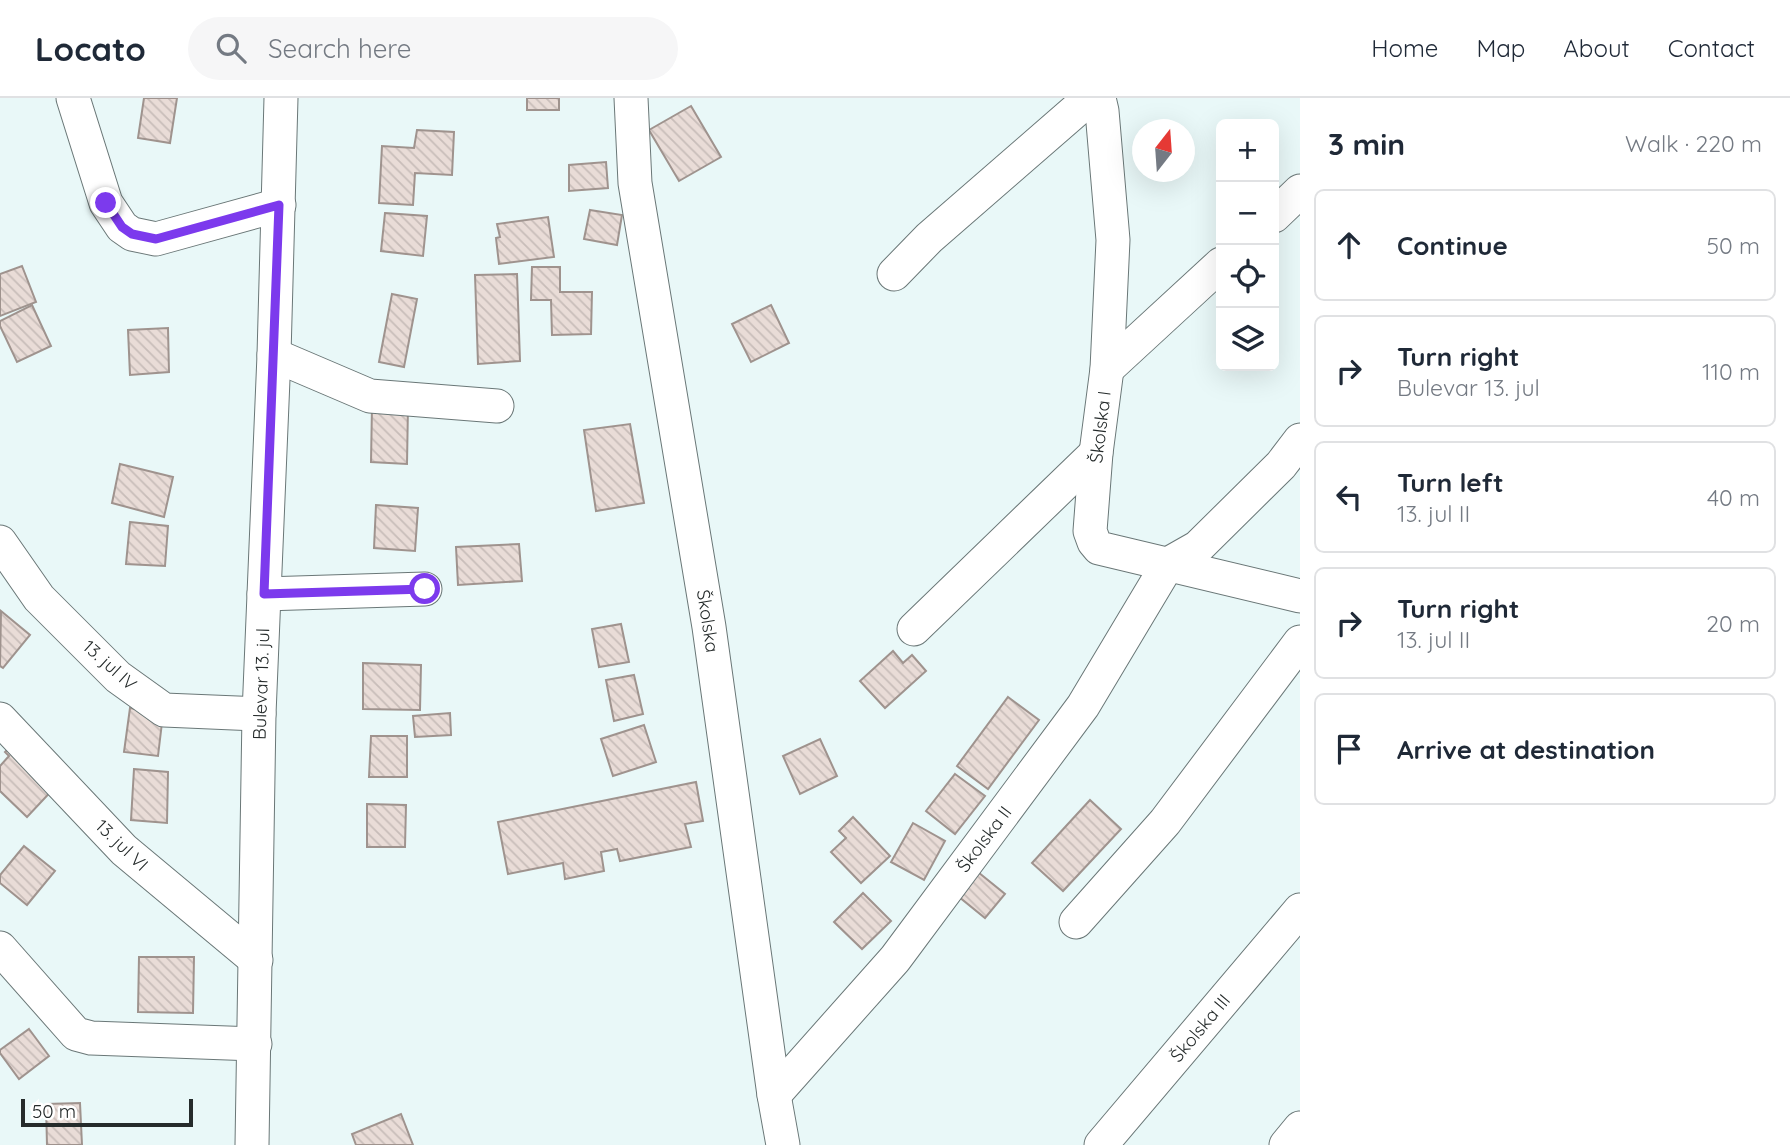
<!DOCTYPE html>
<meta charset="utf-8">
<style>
:root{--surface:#fff;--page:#f6f6f7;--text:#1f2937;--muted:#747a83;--line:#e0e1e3}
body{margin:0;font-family:Quicksand,sans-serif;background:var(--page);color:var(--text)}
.controls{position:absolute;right:21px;top:21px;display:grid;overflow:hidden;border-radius:10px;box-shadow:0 7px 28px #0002}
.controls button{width:63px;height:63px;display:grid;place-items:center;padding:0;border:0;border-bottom:2px solid var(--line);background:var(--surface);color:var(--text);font:35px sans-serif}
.compass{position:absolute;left:1132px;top:21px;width:63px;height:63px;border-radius:50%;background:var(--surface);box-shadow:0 7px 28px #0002;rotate:17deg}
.scale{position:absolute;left:21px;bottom:18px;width:172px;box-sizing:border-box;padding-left:7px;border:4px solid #252b2b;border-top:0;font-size:19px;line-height:24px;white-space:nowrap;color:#252b2b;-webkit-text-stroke:5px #fff;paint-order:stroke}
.stop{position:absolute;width:21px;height:21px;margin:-16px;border:5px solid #7c3aed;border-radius:50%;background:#fff}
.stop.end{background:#7c3aed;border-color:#fff;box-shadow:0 2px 7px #0008}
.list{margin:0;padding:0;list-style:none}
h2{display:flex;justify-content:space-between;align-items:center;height:91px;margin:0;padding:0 28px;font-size:30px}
h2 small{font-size:23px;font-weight:400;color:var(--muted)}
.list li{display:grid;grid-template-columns:46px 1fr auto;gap:21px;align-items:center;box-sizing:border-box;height:112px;margin:0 14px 14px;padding:0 14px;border:2px solid var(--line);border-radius:10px}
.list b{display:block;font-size:26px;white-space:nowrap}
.list p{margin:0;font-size:23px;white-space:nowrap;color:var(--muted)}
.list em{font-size:23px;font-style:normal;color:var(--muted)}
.icon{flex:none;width:38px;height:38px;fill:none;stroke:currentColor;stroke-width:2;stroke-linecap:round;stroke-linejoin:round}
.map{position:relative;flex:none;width:1300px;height:1047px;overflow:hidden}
header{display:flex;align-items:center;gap:42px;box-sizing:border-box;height:98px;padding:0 35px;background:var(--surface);border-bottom:2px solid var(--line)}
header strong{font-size:33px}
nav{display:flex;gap:38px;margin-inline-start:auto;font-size:24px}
.search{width:490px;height:63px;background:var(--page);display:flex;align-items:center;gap:18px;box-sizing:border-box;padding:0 24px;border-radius:38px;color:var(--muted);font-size:26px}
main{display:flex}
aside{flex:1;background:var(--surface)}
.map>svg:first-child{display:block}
.building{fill:url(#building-back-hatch);stroke:#9f938e;stroke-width:2}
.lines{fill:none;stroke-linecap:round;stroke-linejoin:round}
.minor-casing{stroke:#6a7777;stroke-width:35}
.minor{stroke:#fff;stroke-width:33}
.route{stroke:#7c3aed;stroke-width:9}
.labels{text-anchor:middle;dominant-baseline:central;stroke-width:6;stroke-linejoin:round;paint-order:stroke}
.street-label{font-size:18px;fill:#252b2b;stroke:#fff}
</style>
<header>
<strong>Locato</strong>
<div class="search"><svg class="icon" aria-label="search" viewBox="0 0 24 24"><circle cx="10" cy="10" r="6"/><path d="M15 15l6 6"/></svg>Search here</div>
<nav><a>Home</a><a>Map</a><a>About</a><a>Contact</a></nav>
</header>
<main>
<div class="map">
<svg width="1300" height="1047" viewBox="0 0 1300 1047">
<defs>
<pattern id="building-back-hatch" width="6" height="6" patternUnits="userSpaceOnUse" patternTransform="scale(1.75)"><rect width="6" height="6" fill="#e9dcd7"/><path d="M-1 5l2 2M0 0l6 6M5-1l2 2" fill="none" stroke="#c8bdb9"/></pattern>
</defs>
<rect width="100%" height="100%" fill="#e9f8f8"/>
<!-- building -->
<g class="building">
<polygon points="144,0 177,0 170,45 138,40"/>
<rect x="527" y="0" width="32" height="12"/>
<polygon points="691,8 721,59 679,83 649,32"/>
<polygon points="417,32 454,34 452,77 415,75 413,107 379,105 382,48 414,50"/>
<polygon points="606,64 608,90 569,93 569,67"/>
<polygon points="590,112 622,117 617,147 584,141"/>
<polygon points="385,115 427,118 423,158 381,153"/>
<polygon points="548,119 554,159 499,166 496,140 500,139 497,126"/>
<polygon points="22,168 36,204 0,218 0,176"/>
<polygon points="532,169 560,169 560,194 592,194 591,236 552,237 551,202 531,202"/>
<polygon points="517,176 520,263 478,266 475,177"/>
<polygon points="392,196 417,201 404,269 379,264"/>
<polygon points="32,207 51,248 17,264 0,228 0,223"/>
<polygon points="771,207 789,245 751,264 732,226"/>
<polygon points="168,230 169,274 130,277 128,232"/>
<polygon points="372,308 408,308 407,366 371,364"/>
<polygon points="630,326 644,405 596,413 584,332"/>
<polygon points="120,366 173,379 164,419 112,405"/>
<polygon points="376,407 418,410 415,453 374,450"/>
<polygon points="130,424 168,428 165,468 126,466"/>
<polygon points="519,446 522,483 458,487 456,449"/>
<polygon points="1,513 30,537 3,570 0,568"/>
<polygon points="621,526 629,564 599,569 592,531"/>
<polygon points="893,553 903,565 912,557 926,573 885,610 860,583"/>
<polygon points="363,565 421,567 420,612 363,611"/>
<polygon points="634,577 643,616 614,623 606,582"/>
<polygon points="1008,599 1039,622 988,691 957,668"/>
<polygon points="130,610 163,616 158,658 124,654"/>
<polygon points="450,615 451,637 415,639 413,618"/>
<polygon points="644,627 656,664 613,678 601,641"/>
<polygon points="371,638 407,638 407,679 369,679"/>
<polygon points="820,641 837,678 800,696 783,658"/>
<polygon points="13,646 57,687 27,719 0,693 0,668 9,658 5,654"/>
<polygon points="134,671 168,674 167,725 131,722"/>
<polygon points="955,676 985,698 955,736 926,713"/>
<polygon points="696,684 703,723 685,726 691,749 620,763 617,751 601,754 604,773 565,781 563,765 508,776 498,724"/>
<polygon points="1090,702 1121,731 1063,793 1032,765"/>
<polygon points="367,706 406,707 405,749 367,749"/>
<polygon points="853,719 890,758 861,785 831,754 846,740 839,733"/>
<polygon points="913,725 945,743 924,782 891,764"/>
<polygon points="24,748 55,773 27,807 0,785 0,777"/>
<polygon points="973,770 1005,796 985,820 953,794"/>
<polygon points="863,795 891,823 862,851 834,824"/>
<polygon points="139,859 194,859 193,915 138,914"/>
<polygon points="29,931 49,958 19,981 0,955 0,952"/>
<polygon points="80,1005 82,1047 47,1047 46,1006"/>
<polygon points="401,1016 413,1047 356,1047 352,1036"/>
</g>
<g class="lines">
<!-- minor casing -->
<g class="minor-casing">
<g id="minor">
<polyline points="73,0 106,105 122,129 132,136 156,141 279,107"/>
<polyline points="631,0 635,85 709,529 774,997 783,1047"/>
<polyline points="1099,0 1102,13 1113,142 1107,271 1096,355 1090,433 1094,444 1099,450 1300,498"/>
<polyline points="1274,118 1300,93"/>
<polyline points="894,176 929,140 1090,0"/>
<polyline points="274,257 370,298 497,308"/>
<polyline points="1107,271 1221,166"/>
<polyline points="0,444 39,500 118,579 164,612 259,616"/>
<polyline points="264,496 425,491"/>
<polyline points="914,531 1096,355"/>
<polyline points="0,621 124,752 256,862"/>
<polyline points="1076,824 1165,724 1300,544"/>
<polyline points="0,850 76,936 91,940 255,946"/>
<polyline points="774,997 895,861 1083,608 1168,466 1198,449 1281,367 1300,342"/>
<polyline points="252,1047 259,616 274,257 281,0"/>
<polyline points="1101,1047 1300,812"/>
<polyline points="1286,1047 1300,1030"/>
</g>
</g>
<!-- minor -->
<use href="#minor" class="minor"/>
</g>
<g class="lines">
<!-- route -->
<polyline class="route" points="106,105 122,129 132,136 156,141 279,107 264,496 425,491"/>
</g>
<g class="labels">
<!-- street labels -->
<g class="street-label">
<text transform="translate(1100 329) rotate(-83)">Školska I</text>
<text transform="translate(708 523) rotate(81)">Školska</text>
<text transform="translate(110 567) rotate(42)">13. jul IV</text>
<text transform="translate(261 586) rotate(-88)">Bulevar 13. jul</text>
<text transform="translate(984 741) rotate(-53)">Školska II</text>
<text transform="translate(122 747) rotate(44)">13. jul VI</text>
<text transform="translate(1200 930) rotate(-50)">Školska III</text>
</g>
</g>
</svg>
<div class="controls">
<button>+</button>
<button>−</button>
<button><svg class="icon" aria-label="locate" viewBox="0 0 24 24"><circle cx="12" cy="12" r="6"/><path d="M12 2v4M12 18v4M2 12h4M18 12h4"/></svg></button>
<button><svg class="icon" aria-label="layers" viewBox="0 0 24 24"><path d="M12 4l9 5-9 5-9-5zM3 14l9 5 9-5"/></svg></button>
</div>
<svg class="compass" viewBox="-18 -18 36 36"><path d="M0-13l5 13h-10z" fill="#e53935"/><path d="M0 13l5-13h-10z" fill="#747a83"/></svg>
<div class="scale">50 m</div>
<div class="stop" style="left:425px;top:491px"></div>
<div class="stop end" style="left:106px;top:105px"></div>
</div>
<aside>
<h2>3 min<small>Walk · 220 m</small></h2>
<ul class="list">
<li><svg class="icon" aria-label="ahead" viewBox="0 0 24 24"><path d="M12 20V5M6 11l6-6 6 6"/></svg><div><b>Continue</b></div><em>50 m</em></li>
<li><svg class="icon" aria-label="right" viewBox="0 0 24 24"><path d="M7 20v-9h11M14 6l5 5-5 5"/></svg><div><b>Turn right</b><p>Bulevar 13. jul</p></div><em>110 m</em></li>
<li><svg class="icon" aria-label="left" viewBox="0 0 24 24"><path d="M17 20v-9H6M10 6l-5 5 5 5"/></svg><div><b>Turn left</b><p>13. jul II</p></div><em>40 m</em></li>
<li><svg class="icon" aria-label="right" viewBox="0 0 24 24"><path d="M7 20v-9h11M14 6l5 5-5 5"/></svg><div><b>Turn right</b><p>13. jul II</p></div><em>20 m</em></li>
<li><svg class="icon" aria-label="arrive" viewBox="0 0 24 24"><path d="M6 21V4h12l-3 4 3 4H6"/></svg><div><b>Arrive at destination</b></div></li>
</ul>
</aside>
</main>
